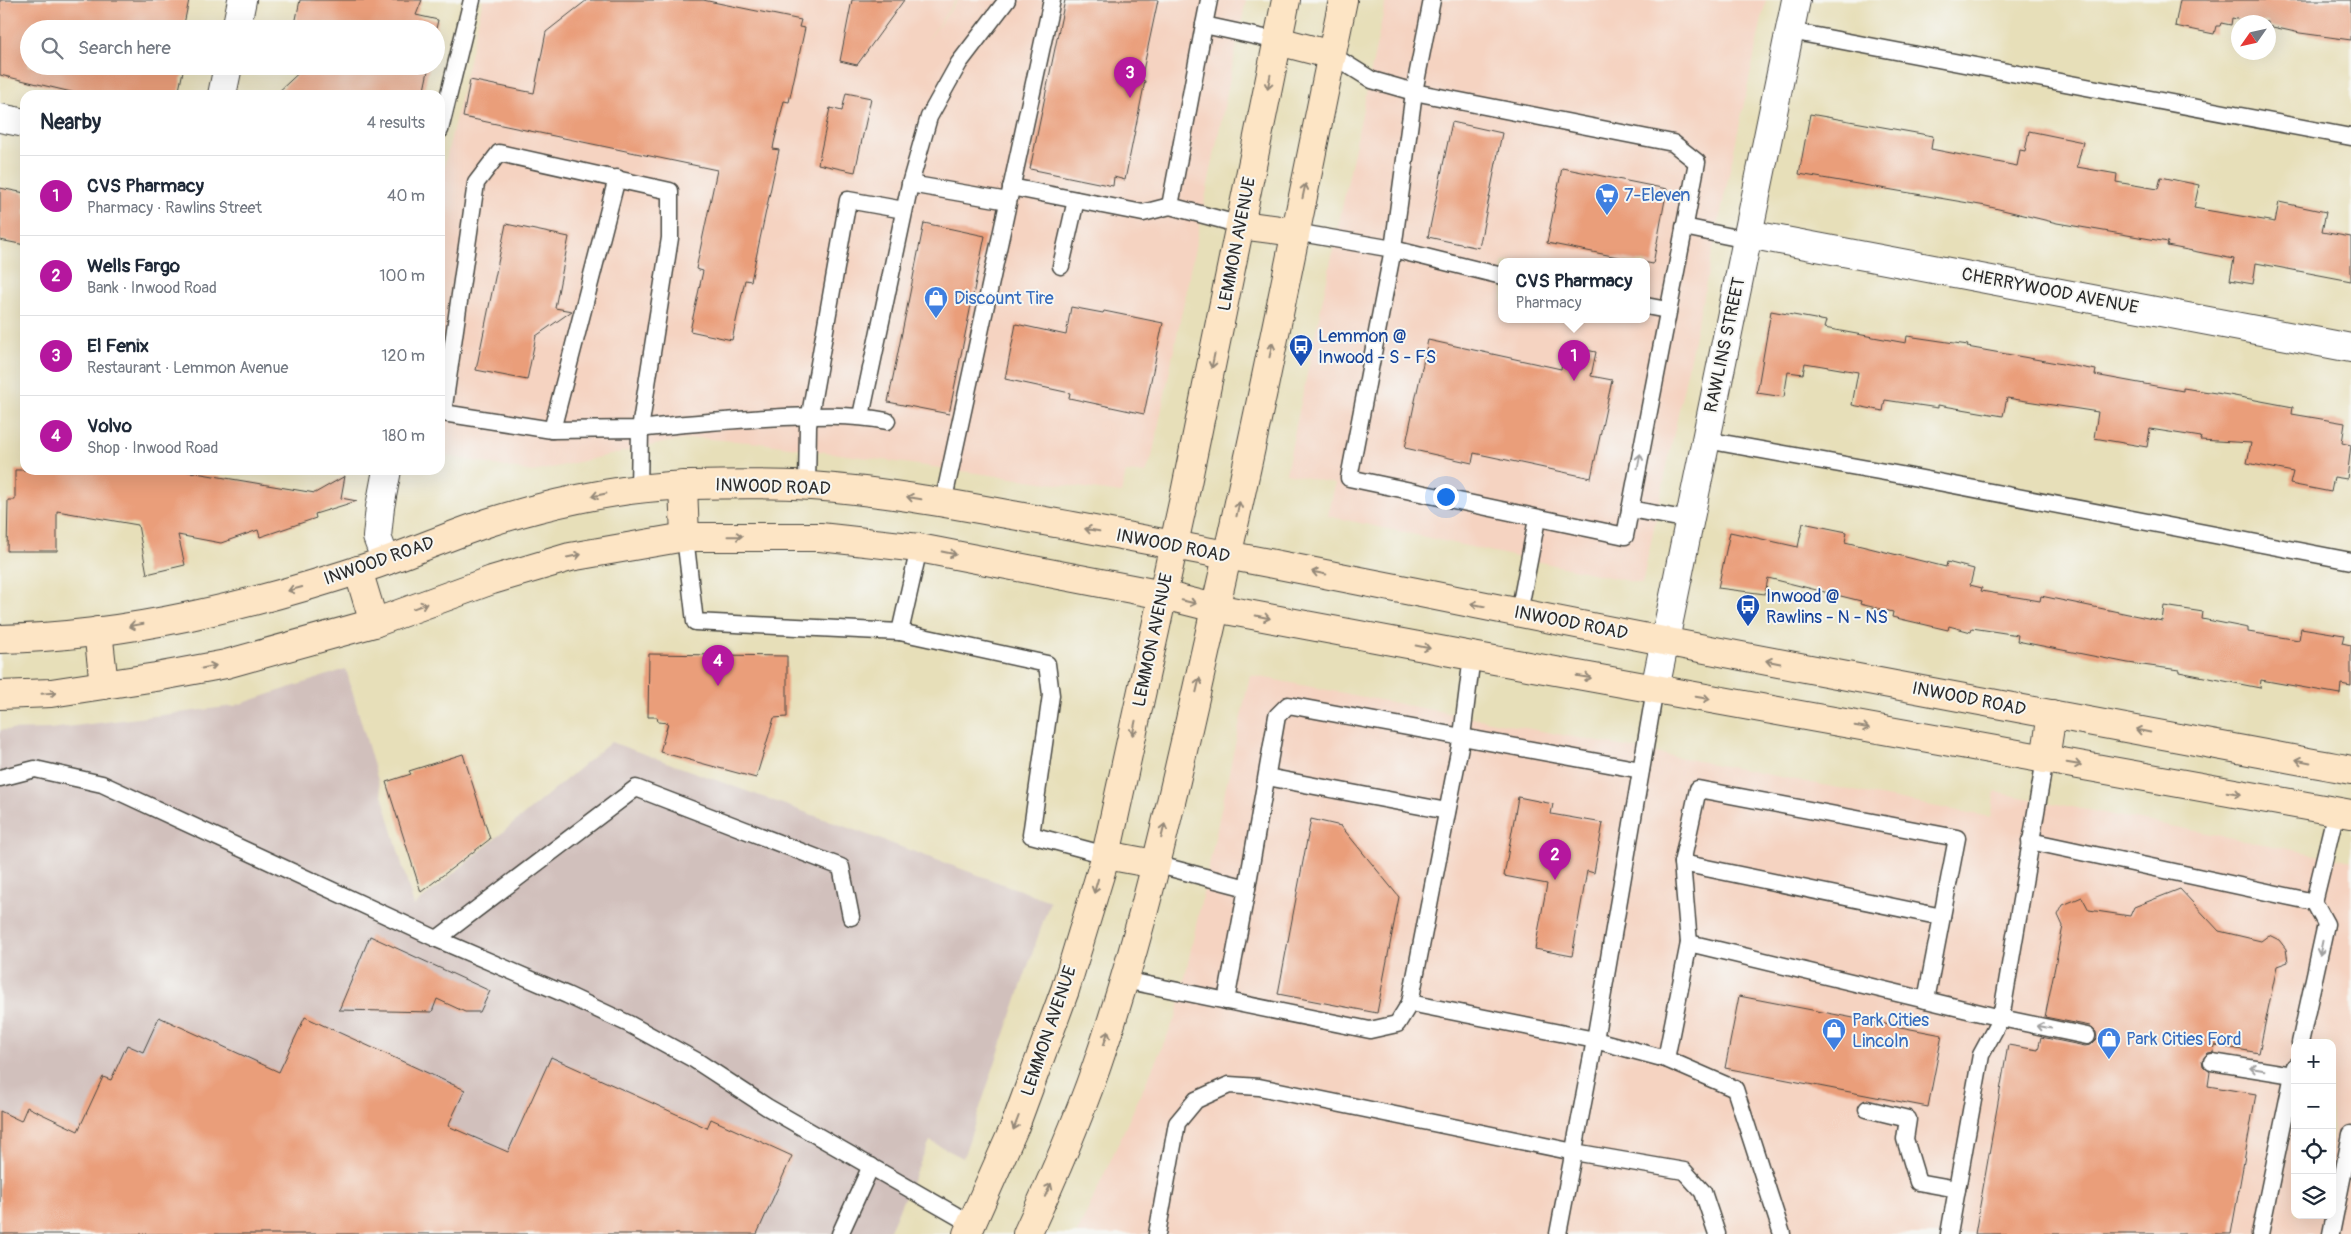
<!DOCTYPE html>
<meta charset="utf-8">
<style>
:root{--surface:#fff;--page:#f2f2f3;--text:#1f2937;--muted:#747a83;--line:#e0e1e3;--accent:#b5179e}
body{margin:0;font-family:Pangolin,sans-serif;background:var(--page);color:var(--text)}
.controls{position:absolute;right:15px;bottom:15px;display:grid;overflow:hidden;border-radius:10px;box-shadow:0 5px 20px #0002}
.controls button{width:45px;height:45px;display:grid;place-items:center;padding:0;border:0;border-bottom:1px solid var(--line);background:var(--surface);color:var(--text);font:25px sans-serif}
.compass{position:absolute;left:2231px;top:15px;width:45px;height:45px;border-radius:50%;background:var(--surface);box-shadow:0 5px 20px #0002;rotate:236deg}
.you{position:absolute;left:1445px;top:496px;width:18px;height:18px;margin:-12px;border:4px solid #fff;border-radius:50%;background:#1a73e8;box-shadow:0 0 0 8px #1a73e833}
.badge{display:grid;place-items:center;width:32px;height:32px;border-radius:50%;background:var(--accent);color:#fff;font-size:16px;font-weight:700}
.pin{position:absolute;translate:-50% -41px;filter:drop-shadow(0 1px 2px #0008)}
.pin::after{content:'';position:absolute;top:26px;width:18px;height:15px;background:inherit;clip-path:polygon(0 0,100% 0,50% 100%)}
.popup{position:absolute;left:1498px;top:258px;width:152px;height:65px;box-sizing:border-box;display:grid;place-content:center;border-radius:10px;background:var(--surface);filter:drop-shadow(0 1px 4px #0005);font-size:16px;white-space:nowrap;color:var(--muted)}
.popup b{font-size:19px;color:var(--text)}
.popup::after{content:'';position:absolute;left:50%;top:100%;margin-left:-10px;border:10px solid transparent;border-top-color:var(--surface)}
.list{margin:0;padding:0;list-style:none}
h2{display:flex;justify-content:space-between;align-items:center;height:65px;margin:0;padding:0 20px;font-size:21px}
h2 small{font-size:16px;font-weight:400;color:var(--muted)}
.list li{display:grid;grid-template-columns:32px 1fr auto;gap:15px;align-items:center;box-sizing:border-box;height:80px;padding:0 20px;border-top:1px solid var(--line)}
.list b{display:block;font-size:19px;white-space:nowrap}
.list p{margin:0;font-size:16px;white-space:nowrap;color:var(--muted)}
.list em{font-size:16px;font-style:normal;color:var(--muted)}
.icon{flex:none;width:28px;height:28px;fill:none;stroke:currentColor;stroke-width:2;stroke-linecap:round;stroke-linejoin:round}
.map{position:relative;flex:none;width:2351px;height:1234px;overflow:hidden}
.search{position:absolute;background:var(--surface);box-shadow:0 5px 20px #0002;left:20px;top:20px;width:425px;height:55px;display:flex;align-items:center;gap:12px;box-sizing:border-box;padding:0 18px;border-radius:28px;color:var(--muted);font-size:19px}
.panel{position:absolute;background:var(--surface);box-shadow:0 5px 20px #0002;left:20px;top:90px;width:425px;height:385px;border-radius:15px}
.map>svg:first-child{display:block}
.built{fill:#f5d3c1;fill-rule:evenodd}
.industrial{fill:#d1c0bc}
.building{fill:#ea9e7a}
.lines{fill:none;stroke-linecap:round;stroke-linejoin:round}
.lane-casing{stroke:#474640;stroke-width:19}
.street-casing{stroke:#474640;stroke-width:30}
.secondary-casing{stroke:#474640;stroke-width:30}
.lane{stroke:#fff;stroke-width:16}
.street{stroke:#fff;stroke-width:28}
.secondary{stroke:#fde5c5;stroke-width:28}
.oneway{stroke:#948878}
.oneway2{stroke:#a0a0a0}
.labels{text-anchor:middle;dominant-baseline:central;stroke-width:4;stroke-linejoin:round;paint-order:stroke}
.shop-label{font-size:18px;fill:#366cbe;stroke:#f6f6f2;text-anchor:start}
.street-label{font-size:18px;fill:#2b2b2b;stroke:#f6f6f2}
.transit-label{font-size:18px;fill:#164399;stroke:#f6f6f2;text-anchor:start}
</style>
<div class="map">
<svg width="2351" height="1234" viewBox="0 0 2351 1234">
<rect width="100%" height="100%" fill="#f6f6f2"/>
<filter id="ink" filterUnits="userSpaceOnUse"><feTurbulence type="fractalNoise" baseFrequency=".02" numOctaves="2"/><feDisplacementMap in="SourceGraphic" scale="10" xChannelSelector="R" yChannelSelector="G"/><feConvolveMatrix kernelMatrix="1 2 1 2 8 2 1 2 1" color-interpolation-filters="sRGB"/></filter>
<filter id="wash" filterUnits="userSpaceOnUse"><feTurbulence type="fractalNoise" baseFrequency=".0096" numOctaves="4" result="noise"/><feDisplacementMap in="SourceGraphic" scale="20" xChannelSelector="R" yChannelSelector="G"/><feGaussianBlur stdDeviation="1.12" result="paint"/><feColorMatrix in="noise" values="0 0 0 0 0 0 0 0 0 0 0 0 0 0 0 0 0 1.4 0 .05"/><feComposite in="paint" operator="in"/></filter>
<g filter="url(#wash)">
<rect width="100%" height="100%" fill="#e7dfb9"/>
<!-- built -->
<g class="built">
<polygon points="483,0 956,0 923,46 958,0 1246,0 1152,457 1146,473 1126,472 1121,493 760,443 698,438 668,442 533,472 440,455 440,185"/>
<path d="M1386 0H1766L1642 584 1328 516 1335 484 1286 473ZM1502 262H1646V320H1502Z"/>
<path d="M1250 675 1990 817 1995 792 2351 861V1234H1077L1177 1014ZM2295 1043H2332V1215H2295Z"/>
</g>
<!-- industrial -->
<polygon class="industrial" points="346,669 414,906 611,742 1050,901 963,1158 930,1141 888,1234 0,1234 0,730 50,729 234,706"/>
<g id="blocks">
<!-- building -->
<g class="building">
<polygon points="0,0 189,0 183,29 29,29 29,66 184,66 178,95 84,95 0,75"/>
<polygon points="300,0 422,0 416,15 438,20 436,29 294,29"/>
<polygon points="587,0 703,0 801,20 799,27 805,28 789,102 784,101 774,143 773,149 779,150 751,281 745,280 732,340 690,331 703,271 696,269 717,170 463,117 470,80 534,93 546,32"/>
<polygon points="852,0 904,0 857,65 840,61"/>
<polygon points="1065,0 1158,0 1141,80 1145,81 1125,180 1114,177 1113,186 1030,169"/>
<polygon points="2180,0 2351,0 2351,40 2300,33 2268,26 2268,22 2251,22 2232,18 2231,25 2221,23 2220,26 2216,26 2214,34 2175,26"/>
<polygon points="306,66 429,66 423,95 275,95"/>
<polygon points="846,93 871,98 855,172 818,164 830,108 842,111"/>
<polygon points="1810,114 1933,136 1931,149 2017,166 2020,150 2025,151 2029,131 2083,142 2077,167 2117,174 2116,182 2158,189 2161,177 2199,185 2194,208 2275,222 2279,202 2326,212 2322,232 2351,237 2351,281 2256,263 2253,284 2230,280 2234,259 2167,246 2168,242 2057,223 1986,206 1799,174"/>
<polygon points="1452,122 1502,133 1479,248 1428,237"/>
<polygon points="1562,168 1667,189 1653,264 1547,243"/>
<polygon points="0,188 25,193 25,245 0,240"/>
<polygon points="924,223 985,236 949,414 888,402"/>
<polygon points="506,224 569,237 555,308 572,311 536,336 527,380 476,370"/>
<polygon points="1071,307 1103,313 1104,311 1163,323 1144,414 1069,398 1070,393 1005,379 1016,324 1066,335"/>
<polygon points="1771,311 1826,321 1824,328 1906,343 1907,336 1968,345 1967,347 2096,370 2095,375 2183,391 2183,388 2229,395 2293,407 2292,414 2345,423 2342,443 2351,445 2347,479 2334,477 2331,492 2290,484 2293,472 2247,463 2251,443 2200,440 2201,437 2150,429 2147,447 2094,438 2098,412 2007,398 2003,416 1938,405 1938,408 1885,400 1883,411 1852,405 1858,372 1805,363 1803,374 1788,372 1784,397 1757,393"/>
<polygon points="1428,340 1561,369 1566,346 1596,352 1591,376 1612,380 1591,478 1474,453 1472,463 1405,448"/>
<polygon points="15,470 178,470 315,493 345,476 341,498 357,501 315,514 316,518 260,537 258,530 221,543 178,535 185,565 147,574 138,525 57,511 57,551 7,551 8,500 15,500"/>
<polygon points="1803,523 1847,532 1845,542 1946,567 1947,562 1974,569 1970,585 1982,588 1981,591 2040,601 2041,596 2162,621 2164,606 2203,612 2202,619 2248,628 2248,632 2299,640 2301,628 2344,635 2342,643 2351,645 2351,686 2341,684 2340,694 2261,680 2260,688 2179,672 2179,670 2128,663 2017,641 2018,635 1972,628 1971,632 1949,626 1948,630 1892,617 1893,612 1860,604 1861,601 1768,578 1765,594 1718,588 1730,532 1798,547"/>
<polygon points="649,654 787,656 787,717 774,718 756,778 660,752 668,723 658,722 657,717 648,717"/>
<polygon points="463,754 490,839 421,892 386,782 411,774 409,771"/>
<polygon points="1518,797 1553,804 1551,814 1603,823 1594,873 1587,871 1572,956 1535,949 1547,884 1504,876"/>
<polygon points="1311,819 1341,826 1399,897 1377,1013 1278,994"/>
<polygon points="2180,889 2219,931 2261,941 2269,935 2279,940 2286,949 2288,962 2277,966 2259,1053 2215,1045 2214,1052 2208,1053 2202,1060 2203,1066 2210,1072 2208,1086 2256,1094 2231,1234 1975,1234 2008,1045 2038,1050 2041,1037 2085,1046 2091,1045 2097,1039 2096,1032 2090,1026 2045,1017 2063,926 2058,915 2063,905 2082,897 2089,910 2130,916 2134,907"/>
<polygon points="370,936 490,991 480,1012 465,1012 437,999 432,1012 339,1010"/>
<polygon points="1739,996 1942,1035 1928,1107 1725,1068"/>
<polygon points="159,1017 279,1072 305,1017 465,1090 448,1126 508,1152 551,1057 707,1128 711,1119 792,1156 757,1234 0,1234 0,1111 21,1121 27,1107 78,1131 103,1077 111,1080 127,1045 143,1052"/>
</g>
</g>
</g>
<g filter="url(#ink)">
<use href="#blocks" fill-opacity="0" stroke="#474640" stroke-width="1"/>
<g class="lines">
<!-- lane casing -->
<g class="lane-casing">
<g id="lane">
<polyline points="1209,0 1204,25 1278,41"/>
<polyline points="1432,0 1414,92 1393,249 1502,276"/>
<polyline points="1204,25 1170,206 1241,225"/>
<polyline points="1790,31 2351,137"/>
<polyline points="440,130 472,0"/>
<polygon points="499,153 670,191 670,238 640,429 552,430 443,413 476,183"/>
<polyline points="910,184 1008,201"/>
<polyline points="1011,187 1143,213 1170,206"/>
<polyline points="1684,227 1747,240"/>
<polyline points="1295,232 1393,249 1349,478 1625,536 1697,162 1673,143 1414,92 1372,80 1332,55"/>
<polyline points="1061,266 1076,200"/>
<polyline points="1646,306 1667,310"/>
<polyline points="861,416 910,184 929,117 959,63 1007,0"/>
<polyline points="552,430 617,178"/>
<polyline points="1706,440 1907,476 2351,561"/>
<polyline points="807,485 808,426 848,200 904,210"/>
<path d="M639 490 640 429C682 423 723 421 765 418 806 416 847 413 887 421"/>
<polyline points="943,503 1052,0"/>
<polyline points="1630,509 1689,520"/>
<polyline points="685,537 695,622 900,632 1047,664 1051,695 1031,835 1106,855"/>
<polyline points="1519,613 1537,519"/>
<polyline points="900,632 919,548"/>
<polyline points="1472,656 1462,736 1410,1003 1595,1040 1655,689"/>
<polyline points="1267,777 1447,811"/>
<polyline points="0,778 35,769 102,784 437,939 567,995 629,1024 695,1060 767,1107 971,1224"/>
<polyline points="2030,841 2314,902 2336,811"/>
<polyline points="1682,863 1942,917"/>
<polyline points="1155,864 1247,888 1277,716 1288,705 1641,770"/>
<polyline points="437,939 636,788 841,867 851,917"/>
<polyline points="1689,943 1682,863 1698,789 1957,838 1926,1000"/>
<polyline points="1124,980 1370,1030 1397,1024 1410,1003"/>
<polyline points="1226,1001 1247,888"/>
<polyline points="2300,1043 2326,924 2314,902"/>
<polyline points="1666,1059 1735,1089 1782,1234"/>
<polyline points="2212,1062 2293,1075 2295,1066"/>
<polyline points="1867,1109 1908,1119 1905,1139 1918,1182 1957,1189"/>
<polyline points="840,1234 871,1166"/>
<polyline points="1157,1234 1177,1123 1196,1100 1229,1085 1259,1087 1574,1152 1684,1171 1703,1192 1717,1234"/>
<polyline points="1558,1234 1595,1040 1666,1059 1689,943 2001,1018 2045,759"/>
<polyline points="1949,1234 1981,1055 2001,1018 2087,1036"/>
<polyline points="2260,1234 2293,1075"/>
<polyline points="2331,1234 2351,1134"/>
</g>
</g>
<!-- street casing -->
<g class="street-casing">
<g id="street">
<polyline points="236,29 242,0"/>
<polyline points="222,95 228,66"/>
<polyline points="0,118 25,123"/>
<polyline points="1748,234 2351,348"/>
<polyline points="386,561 377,537 380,507 387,470"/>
<polyline points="1655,689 1796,0"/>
</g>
</g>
<!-- secondary casing -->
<g class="secondary-casing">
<g id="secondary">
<polyline points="1278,41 1332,55"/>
<polyline points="1241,225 1295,232"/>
<polyline points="683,485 685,537"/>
<polyline points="358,570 374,623"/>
<polyline points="98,631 104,685"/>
<path d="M0 639C129 636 255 605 377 564 415 551 451 535 490 522 554 502 623 487 691 485 730 484 771 483 811 486 899 492 986 511 1073 526 1187 547 1302 569 1416 592 1727 655 2039 712 2351 770"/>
<polyline points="0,695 51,693 156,677 226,664 374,623 492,580 570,557 685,537 820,537 919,548 1163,595 1215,608 1472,656 2351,814"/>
<polyline points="2045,759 2052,714"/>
<polyline points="1106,855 1155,864"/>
<polyline points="967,1234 1015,1126 1065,990 1106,855 1184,498 1286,0"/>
<path d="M1027 1234C1052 1180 1076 1125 1096 1068 1148 919 1180 763 1215 609 1262 407 1301 203 1343 0"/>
</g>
</g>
<!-- lane -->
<use href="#lane" class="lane"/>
<!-- street -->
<use href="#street" class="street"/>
<!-- secondary -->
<use href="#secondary" class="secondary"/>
</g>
<!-- one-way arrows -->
<defs><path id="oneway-shaft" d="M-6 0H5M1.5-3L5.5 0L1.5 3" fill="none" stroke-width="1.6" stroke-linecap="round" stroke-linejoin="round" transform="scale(1.25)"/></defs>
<g class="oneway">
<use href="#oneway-shaft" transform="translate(1269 82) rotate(101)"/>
<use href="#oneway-shaft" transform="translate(1304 191) rotate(-78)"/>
<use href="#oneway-shaft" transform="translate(1271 350) rotate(-78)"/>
<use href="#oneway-shaft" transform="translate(1213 361) rotate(102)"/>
<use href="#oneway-shaft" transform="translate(599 495) rotate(169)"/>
<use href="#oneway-shaft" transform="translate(914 498) rotate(-170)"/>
<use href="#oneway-shaft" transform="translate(1238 509) rotate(-78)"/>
<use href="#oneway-shaft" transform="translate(1092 530) rotate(-170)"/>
<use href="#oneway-shaft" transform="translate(735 536) rotate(-1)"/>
<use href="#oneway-shaft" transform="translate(949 553) rotate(11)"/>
<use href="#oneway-shaft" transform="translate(574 556) rotate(-11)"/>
<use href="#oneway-shaft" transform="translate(1319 573) rotate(-169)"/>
<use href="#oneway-shaft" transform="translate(295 589) rotate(165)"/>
<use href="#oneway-shaft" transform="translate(1189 602) rotate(13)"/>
<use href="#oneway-shaft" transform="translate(1478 605) rotate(-169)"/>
<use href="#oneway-shaft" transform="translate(420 606) rotate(-20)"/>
<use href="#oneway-shaft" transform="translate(1263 617) rotate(11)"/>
<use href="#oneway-shaft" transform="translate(136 625) rotate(171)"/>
<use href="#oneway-shaft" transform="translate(1423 647) rotate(11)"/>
<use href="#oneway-shaft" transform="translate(1773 662) rotate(-169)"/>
<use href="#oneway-shaft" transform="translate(209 667) rotate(-11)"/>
<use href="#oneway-shaft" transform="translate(1584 677) rotate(10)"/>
<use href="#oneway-shaft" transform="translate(1198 685) rotate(-77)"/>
<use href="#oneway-shaft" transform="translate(49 693) rotate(-5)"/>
<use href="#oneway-shaft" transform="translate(1703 698) rotate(10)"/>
<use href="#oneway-shaft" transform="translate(1862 727) rotate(10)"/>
<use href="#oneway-shaft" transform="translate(1134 728) rotate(102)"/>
<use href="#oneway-shaft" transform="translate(2143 731) rotate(-169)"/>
<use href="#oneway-shaft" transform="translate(2303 761) rotate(-169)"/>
<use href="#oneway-shaft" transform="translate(2074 764) rotate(10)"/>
<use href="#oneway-shaft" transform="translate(2234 793) rotate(10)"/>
<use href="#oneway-shaft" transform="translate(1163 831) rotate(-76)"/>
<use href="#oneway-shaft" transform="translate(1096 886) rotate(106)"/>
<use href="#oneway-shaft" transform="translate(1106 1038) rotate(-72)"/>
<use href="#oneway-shaft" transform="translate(1016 1123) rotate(111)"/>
<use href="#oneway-shaft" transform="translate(1048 1190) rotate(-65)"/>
</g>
<g class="oneway2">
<use href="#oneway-shaft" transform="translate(1639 461) rotate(-79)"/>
<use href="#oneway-shaft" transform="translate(2321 948) rotate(102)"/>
<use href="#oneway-shaft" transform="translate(2044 1027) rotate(-168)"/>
<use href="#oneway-shaft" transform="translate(2257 1069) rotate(-171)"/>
</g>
</g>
<!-- icons -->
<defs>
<g id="supermarket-pin" transform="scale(1.25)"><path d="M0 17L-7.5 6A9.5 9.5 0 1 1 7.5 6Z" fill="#3f7fe0" stroke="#f6f6f2"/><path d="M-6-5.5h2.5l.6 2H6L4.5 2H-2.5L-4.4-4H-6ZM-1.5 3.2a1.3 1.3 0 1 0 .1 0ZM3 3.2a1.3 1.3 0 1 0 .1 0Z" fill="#fff"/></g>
<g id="shop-pin" transform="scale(1.25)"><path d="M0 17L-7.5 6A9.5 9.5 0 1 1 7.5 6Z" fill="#3f7fe0" stroke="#f6f6f2"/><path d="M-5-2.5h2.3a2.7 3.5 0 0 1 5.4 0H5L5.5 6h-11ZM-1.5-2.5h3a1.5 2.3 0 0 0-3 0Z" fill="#fff"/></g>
<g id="bus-pin" transform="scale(1.25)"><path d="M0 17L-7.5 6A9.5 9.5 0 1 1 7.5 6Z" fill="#1a4fb4" stroke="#f6f6f2"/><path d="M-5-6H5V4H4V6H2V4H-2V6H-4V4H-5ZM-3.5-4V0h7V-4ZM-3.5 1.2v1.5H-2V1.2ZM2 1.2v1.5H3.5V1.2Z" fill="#fff"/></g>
</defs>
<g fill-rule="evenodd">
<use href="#supermarket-pin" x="1607" y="195"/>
<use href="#shop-pin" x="936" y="298"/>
<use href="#bus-pin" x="1301" y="346"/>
<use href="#bus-pin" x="1748" y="606"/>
<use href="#shop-pin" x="1834" y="1030"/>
<use href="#shop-pin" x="2109" y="1039"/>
</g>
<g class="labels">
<!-- shop labels -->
<g class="shop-label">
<text x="1624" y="195">7-Eleven</text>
<text x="954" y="298">Discount Tire</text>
<text x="1852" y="1020">Park Cities<tspan x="1852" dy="21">Lincoln</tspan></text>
<text x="2126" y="1039">Park Cities Ford</text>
</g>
<!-- street labels -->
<g class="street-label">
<text transform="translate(1237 244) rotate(-79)">LEMMON AVENUE</text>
<text transform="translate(2050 291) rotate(11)">CHERRYWOOD AVENUE</text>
<text transform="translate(1725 345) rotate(-78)">RAWLINS STREET</text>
<text transform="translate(773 487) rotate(2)">INWOOD ROAD</text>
<text transform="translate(1173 546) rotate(11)">INWOOD ROAD</text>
<text transform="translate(379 561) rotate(-19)">INWOOD ROAD</text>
<text transform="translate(1571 623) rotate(11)">INWOOD ROAD</text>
<text transform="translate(1153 640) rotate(-78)">LEMMON AVENUE</text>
<text transform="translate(1969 699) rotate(11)">INWOOD ROAD</text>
<text transform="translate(1049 1031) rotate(-71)">LEMMON AVENUE</text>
</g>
<!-- transit labels -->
<g class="transit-label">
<text x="1318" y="336">Lemmon @<tspan x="1318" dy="21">Inwood - S - FS</tspan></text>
<text x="1766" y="596">Inwood @<tspan x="1766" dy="21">Rawlins - N - NS</tspan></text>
</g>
</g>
</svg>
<div class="controls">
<button>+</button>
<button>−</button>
<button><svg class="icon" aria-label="locate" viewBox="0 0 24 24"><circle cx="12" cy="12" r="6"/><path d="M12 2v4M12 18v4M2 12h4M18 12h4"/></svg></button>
<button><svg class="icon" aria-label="layers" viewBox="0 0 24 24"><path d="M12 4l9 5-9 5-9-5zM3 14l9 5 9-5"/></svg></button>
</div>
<svg class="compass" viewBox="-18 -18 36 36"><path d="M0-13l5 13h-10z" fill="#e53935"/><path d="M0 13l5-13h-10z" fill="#747a83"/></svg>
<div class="you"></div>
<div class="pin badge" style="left:1574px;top:381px">1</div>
<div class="popup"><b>CVS Pharmacy</b>Pharmacy</div>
<div class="pin badge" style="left:1555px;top:880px">2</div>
<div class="pin badge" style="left:1130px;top:98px">3</div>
<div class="pin badge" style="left:718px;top:686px">4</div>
<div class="search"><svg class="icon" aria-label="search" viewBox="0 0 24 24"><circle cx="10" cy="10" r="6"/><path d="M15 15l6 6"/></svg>Search here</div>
<section class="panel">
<h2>Nearby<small>4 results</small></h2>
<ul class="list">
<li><span class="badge">1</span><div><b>CVS Pharmacy</b><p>Pharmacy · Rawlins Street</p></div><em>40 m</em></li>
<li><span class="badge">2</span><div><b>Wells Fargo</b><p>Bank · Inwood Road</p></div><em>100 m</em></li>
<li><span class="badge">3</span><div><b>El Fenix</b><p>Restaurant · Lemmon Avenue</p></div><em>120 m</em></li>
<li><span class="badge">4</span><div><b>Volvo</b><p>Shop · Inwood Road</p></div><em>180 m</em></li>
</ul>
</section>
</div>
